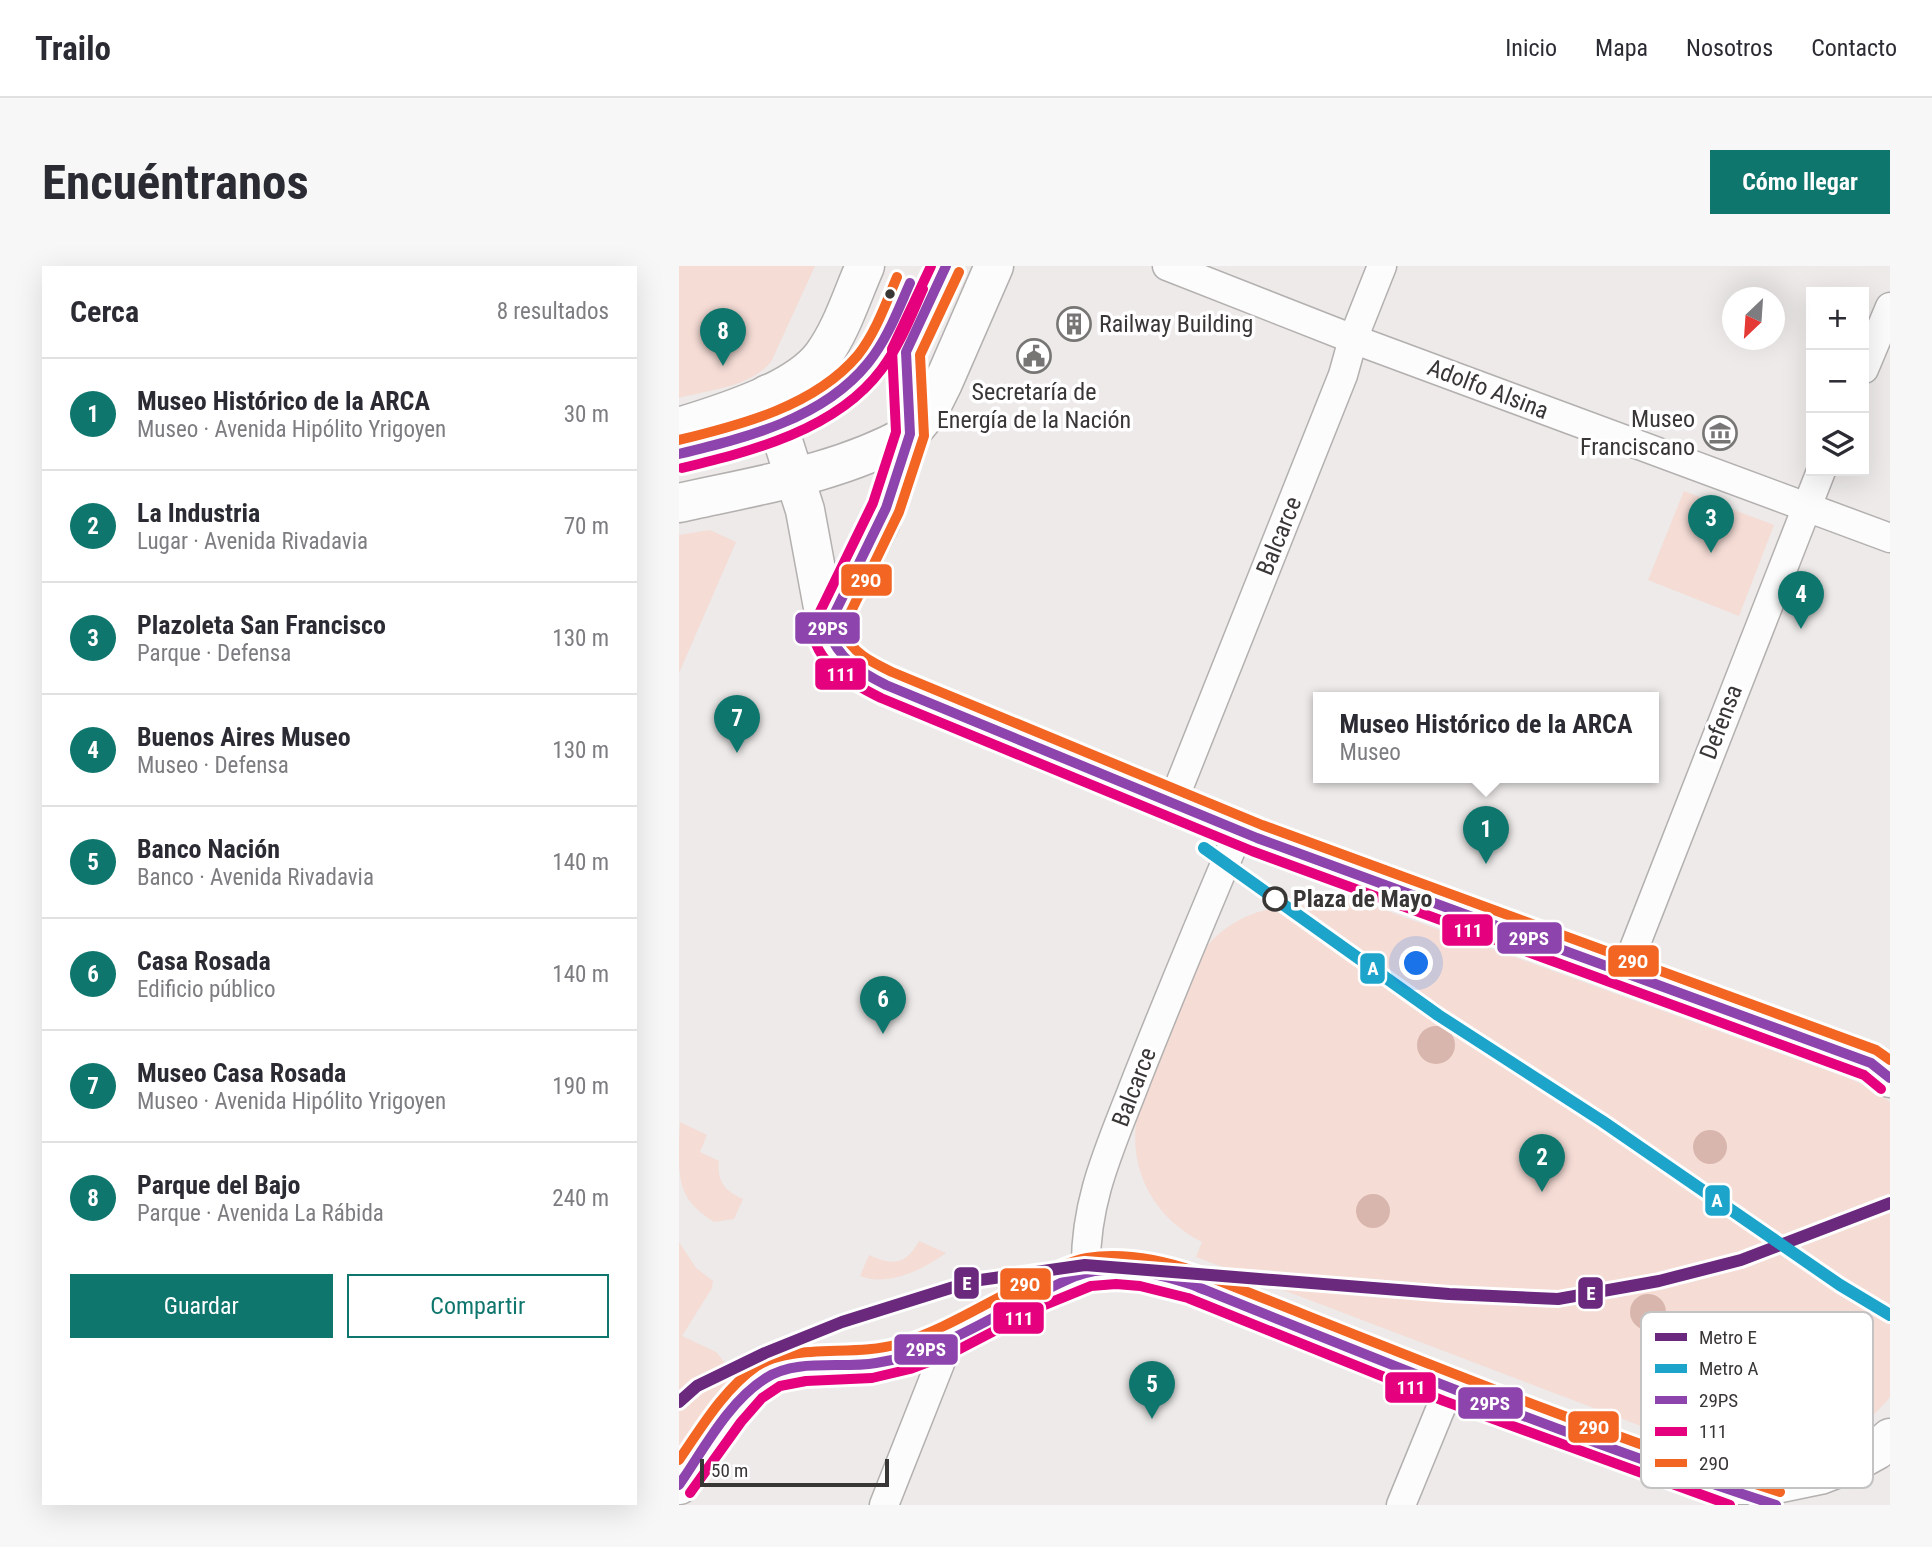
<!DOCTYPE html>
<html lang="es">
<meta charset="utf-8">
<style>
:root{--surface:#fff;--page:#f7f7f7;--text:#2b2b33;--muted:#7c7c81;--line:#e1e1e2;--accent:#0f766e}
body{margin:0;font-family:"Roboto Condensed",sans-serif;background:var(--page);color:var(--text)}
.controls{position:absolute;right:21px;top:21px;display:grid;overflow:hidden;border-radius:0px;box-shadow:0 7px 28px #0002}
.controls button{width:63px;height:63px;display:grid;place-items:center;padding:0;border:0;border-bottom:2px solid var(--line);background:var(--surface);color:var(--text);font:35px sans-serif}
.compass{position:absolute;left:1043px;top:21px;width:63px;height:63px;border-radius:50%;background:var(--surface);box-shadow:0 7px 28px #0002;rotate:205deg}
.scale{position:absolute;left:21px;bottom:18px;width:189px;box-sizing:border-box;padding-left:7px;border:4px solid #393736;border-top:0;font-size:19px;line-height:24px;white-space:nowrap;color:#393736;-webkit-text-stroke:5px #fff;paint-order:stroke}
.you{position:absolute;left:738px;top:698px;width:24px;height:24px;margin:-18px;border:5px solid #fff;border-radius:50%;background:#1a73e8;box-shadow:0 0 0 10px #1a73e833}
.badge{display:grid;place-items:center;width:46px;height:46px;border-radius:50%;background:var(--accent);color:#fff;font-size:23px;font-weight:700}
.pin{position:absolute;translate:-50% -58px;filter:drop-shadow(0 2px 4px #0008)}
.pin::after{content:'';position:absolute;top:37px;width:24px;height:21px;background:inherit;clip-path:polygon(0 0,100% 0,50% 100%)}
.popup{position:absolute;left:634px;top:426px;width:346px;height:91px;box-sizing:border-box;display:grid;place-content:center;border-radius:0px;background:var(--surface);filter:drop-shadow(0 2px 5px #0005);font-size:23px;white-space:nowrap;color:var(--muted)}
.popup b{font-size:26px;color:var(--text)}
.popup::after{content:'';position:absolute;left:50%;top:100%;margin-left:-14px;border:14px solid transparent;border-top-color:var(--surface)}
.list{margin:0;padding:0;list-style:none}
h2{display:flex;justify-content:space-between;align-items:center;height:91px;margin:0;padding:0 28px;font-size:30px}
h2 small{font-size:23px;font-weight:400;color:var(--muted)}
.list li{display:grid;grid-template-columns:46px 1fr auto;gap:21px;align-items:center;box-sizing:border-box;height:112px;padding:0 28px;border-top:2px solid var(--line)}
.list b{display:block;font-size:26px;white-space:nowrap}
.list p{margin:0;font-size:23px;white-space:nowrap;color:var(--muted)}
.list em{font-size:23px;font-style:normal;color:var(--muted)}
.actions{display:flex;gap:14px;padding:21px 28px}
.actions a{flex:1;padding:16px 0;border:2px solid var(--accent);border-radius:0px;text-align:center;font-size:24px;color:var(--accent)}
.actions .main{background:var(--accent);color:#fff}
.icon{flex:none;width:38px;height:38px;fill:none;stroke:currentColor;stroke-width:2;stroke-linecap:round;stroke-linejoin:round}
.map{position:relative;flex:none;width:1211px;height:1239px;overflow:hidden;border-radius:0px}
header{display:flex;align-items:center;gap:42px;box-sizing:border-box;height:98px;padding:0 35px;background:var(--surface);border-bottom:2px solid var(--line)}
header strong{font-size:33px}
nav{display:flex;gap:38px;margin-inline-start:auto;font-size:24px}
.intro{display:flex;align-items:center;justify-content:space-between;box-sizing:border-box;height:168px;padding:0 42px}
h1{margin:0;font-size:49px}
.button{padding:18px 32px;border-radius:0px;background:var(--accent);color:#fff;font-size:24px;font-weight:700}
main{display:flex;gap:42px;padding:0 42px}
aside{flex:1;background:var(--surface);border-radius:0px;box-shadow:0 7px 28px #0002}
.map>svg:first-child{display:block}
.green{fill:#f5dcd5}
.water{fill:#d8b6ad}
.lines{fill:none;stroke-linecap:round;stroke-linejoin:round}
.street-casing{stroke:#b3b0af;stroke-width:31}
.primary-casing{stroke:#b3b0af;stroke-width:41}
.street{stroke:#fcfcfc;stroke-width:28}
.primary{stroke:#fcfcfc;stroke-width:38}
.bus-1-casing{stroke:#fff;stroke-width:16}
.bus-2-casing{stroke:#fff;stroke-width:16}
.bus-3-casing{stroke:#fff;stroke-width:16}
.bus-1{stroke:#8e44ad;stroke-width:10}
.bus-2{stroke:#e5007d;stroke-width:10}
.bus-3{stroke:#f26522;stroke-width:10}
.metro-1-casing{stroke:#fff;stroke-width:18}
.metro-2-casing{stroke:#fff;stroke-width:18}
.metro-1{stroke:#6b297e;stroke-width:12}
.metro-2{stroke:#1ca4cb;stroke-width:12}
.bus-dot{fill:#393736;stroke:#fff;stroke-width:2.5}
.stop-dot{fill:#fff;stroke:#393736;stroke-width:3.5}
.labels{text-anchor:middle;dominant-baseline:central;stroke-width:7;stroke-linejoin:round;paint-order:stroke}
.poi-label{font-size:24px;fill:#393736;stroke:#fff;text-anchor:start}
.street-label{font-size:24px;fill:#393736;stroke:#fff}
.stop-label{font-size:24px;font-weight:bold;fill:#393736;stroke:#fff;text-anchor:start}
.key{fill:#fff;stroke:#c4c3c3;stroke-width:2}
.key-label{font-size:19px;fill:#393736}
.line-badge{stroke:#fff;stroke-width:2.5}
.badge-label{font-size:19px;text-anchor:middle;font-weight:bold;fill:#fff}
</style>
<header>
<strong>Trailo</strong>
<nav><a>Inicio</a><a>Mapa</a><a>Nosotros</a><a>Contacto</a></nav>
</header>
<div class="intro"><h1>Encuéntranos</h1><a class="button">Cómo llegar</a></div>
<main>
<aside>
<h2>Cerca<small>8 resultados</small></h2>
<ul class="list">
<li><span class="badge">1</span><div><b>Museo Histórico de la ARCA</b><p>Museo · Avenida Hipólito Yrigoyen</p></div><em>30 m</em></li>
<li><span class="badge">2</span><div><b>La Industria</b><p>Lugar · Avenida Rivadavia</p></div><em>70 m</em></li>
<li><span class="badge">3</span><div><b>Plazoleta San Francisco</b><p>Parque · Defensa</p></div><em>130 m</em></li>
<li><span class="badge">4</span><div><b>Buenos Aires Museo</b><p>Museo · Defensa</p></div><em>130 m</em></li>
<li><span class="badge">5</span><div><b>Banco Nación</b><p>Banco · Avenida Rivadavia</p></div><em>140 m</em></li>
<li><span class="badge">6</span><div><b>Casa Rosada</b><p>Edificio público</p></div><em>140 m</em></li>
<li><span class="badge">7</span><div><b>Museo Casa Rosada</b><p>Museo · Avenida Hipólito Yrigoyen</p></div><em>190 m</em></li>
<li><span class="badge">8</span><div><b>Parque del Bajo</b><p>Parque · Avenida La Rábida</p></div><em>240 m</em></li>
</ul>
<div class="actions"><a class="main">Guardar</a><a>Compartir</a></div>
</aside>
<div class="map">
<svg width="1211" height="1239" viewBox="0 0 1211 1239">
<rect width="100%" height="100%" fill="#edeae9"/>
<!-- green -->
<g class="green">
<path d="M0 0H136L93 94C74 121 30 124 0 132Z"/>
<polygon points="1005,225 1095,259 1060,350 969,314"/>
<polygon points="31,264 57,276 0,407 0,269"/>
<path d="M653 625 1169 812 1187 820 1211 836V1131C1167 1185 1109 1202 1041 1190L517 991 523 976C469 949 445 894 461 836 476 800 491 763 507 727 512 713 517 695 526 683 554 646 602 635 646 641Z"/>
<path d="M1 856 28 869 21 886 40 895C38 916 46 925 64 933L55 953 35 956C6 937 0 923 0 890 0 879 0 867 1 856Z"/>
<path d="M240 975 267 987C243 1004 209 1021 181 1010L190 989C214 1000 227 999 240 975Z"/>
<polygon points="0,976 17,1002 34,1015 33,1022 3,1070 37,1086 59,1112 0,1191"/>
</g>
<!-- water -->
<g class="water">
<circle cx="757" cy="779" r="19"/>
<circle cx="1031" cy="881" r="17"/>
<circle cx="694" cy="945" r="17"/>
<circle cx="969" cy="1046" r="18"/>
</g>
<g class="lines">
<!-- street casing -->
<g class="street-casing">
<g id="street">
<polyline points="488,0 674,73 1211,272"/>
<polyline points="1185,103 1211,41"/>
<polyline points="493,538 664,109 674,73 703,0"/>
<polyline points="945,708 1142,205"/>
<path d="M407 1006C405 933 433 878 458 812 491 729 525 647 560 565"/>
<polyline points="205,1239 271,1072"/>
<polyline points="722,1239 770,1122"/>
</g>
</g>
<!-- primary casing -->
<g class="primary-casing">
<g id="primary">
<polyline points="89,128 126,244 148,363 152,376 160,390 176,403 207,419 578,572 1192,797 1211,812"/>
<path d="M0 161C42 148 118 125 144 89 163 63 173 29 186 0"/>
<path d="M0 237C80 219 159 208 231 168"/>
<polyline points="148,363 202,255 231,168 250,145 264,117 315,0"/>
<path d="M0 1219C23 1187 54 1134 86 1112 110 1096 142 1102 169 1100 188 1099 209 1096 227 1090 279 1075 325 1041 376 1019 386 1015 398 1008 410 1006 448 1000 479 1007 514 1019L770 1122 1035 1219H1092L1141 1209 1180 1194 1198 1184 1211 1172"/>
</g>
</g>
<!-- street -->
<use href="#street" class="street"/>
<!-- primary -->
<use href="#primary" class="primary"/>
<!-- bus-1 casing -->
<g class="bus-1-casing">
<g id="bus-1">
<path d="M267 0 227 86 231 168 207 242 148 363C160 393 179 405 207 419L578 572 1192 797 1211 812"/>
<path d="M0 188C66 172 144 153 189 97 208 74 219 44 231 17"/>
<path d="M0 1219C25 1183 49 1136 87 1112 118 1092 162 1103 197 1097 269 1086 330 1038 397 1010 435 996 477 1007 514 1019 707 1097 899 1175 1097 1239"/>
</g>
</g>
<!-- bus-2 casing -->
<g class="bus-2-casing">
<g id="bus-2">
<path d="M252 0 213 83 217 166 194 237 134 360C133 397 174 418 202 432L573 585 1185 809 1202 823"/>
<path d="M3 202C73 185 157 164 202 104 221 79 232 50 244 23"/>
<polyline points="11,1227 62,1156 83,1132 101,1120 127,1115 193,1112 231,1103 271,1088 363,1040 412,1020 437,1018 461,1020 509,1032 765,1135 1051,1239"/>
</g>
</g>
<!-- bus-3 casing -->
<g class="bus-3-casing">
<g id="bus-3">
<path d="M280 6 241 89 245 170 220 246 163 364C173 387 192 396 213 406L583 559 1197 784 1211 794"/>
<path d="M0 174C62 159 136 140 179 89 197 66 207 37 218 11"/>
<path d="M0 1194C22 1162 45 1123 78 1100 113 1077 176 1091 219 1078 269 1063 312 1033 359 1012 374 1004 391 995 408 992 446 986 483 994 518 1006 711 1082 903 1162 1101 1226"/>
</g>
</g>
<!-- bus-1 -->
<use href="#bus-1" class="bus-1"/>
<!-- bus-2 -->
<use href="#bus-2" class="bus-2"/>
<!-- bus-3 -->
<use href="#bus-3" class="bus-3"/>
<!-- metro-1 casing -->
<g class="metro-1-casing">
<polyline id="metro-1" points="0,1136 18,1120 86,1087 163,1056 294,1015 406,999 770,1028 879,1033 980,1015 1062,994 1211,937"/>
</g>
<!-- metro-2 casing -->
<g class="metro-2-casing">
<polyline id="metro-2" points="525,582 759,749 923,855 1161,1019 1211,1049"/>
</g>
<!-- metro-1 -->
<use href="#metro-1" class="metro-1"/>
<!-- metro-2 -->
<use href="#metro-2" class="metro-2"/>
</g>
<!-- icons -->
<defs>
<g id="building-ring" transform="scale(1.75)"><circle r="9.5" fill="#fff" stroke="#787675" stroke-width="1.5"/><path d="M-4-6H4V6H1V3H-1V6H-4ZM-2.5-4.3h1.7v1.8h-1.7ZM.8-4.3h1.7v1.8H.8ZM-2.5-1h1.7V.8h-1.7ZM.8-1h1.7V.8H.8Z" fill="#787675"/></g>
<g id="civic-ring" transform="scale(1.75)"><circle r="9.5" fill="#fff" stroke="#787675" stroke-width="1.5"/><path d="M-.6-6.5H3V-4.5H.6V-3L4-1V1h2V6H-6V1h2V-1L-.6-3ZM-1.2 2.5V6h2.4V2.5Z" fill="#787675"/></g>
<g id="museum-ring" transform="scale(1.75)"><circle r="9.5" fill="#fff" stroke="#787675" stroke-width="1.5"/><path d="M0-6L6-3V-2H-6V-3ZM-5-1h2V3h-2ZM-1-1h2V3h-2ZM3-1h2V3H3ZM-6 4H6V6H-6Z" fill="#787675"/></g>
</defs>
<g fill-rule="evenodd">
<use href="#building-ring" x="395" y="58"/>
<use href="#civic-ring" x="355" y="90"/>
<use href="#museum-ring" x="1041" y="167"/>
</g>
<!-- markers -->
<circle class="bus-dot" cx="211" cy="28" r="6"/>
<circle class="stop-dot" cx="596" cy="633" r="11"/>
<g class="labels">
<!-- poi labels -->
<g class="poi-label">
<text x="420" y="58">Railway Building</text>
<text x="355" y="126" text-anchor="middle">Secretaría de<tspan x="355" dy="28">Energía de la Nación</tspan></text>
<text x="1016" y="153" text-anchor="end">Museo<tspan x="1016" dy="28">Franciscano</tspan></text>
</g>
<!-- street labels -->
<g class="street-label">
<text transform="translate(809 123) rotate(21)">Adolfo Alsina</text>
<text transform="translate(600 270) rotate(-68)">Balcarce</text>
<text transform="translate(1042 456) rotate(-69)">Defensa</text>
<text transform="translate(455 821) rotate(-69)">Balcarce</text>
</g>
<!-- stop labels -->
<g class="stop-label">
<text x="614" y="633">Plaza de Mayo</text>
</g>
</g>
<!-- legend -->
<rect x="962" y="1046" width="232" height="176" rx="10" class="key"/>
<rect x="976" y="1067" width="32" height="8" fill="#6b297e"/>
<rect x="976" y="1098" width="32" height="9" fill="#1ca4cb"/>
<rect x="976" y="1130" width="32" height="8" fill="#8e44ad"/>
<rect x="976" y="1161" width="32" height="9" fill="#e5007d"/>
<rect x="976" y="1193" width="32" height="8" fill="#f26522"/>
<g class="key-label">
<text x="1020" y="1078">Metro E</text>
<text x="1020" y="1109">Metro A</text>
<text x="1020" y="1141">29PS</text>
<text x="1020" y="1172">111</text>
<text x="1020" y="1204">29O</text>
</g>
<g class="line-badge">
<rect x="161" y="297" width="53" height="34" rx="7" fill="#f26522"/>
<rect x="115" y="345" width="67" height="34" rx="7" fill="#8e44ad"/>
<rect x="135" y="391" width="53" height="34" rx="7" fill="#e5007d"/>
<rect x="762" y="647" width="53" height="34" rx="7" fill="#e5007d"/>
<rect x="817" y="655" width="67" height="34" rx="7" fill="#8e44ad"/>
<rect x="928" y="678" width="53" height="34" rx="7" fill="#f26522"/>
<rect x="680" y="686" width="27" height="33" rx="7" fill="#1ca4cb"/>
<rect x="1025" y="918" width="27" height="33" rx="7" fill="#1ca4cb"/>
<rect x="274" y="1000" width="27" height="34" rx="7" fill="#6b297e"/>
<rect x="320" y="1001" width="53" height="34" rx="7" fill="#f26522"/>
<rect x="898" y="1010" width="27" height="34" rx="7" fill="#6b297e"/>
<rect x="313" y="1035" width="53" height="34" rx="7" fill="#e5007d"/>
<rect x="214" y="1067" width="66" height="33" rx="7" fill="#8e44ad"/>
<rect x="705" y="1105" width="53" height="33" rx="7" fill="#e5007d"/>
<rect x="778" y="1120" width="67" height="34" rx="7" fill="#8e44ad"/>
<rect x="888" y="1144" width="53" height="34" rx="7" fill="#f26522"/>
</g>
<g class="badge-label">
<text x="187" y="321">29O</text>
<text x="149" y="369">29PS</text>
<text x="162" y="415">111</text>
<text x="789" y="671">111</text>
<text x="850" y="679">29PS</text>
<text x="954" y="702">29O</text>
<text x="694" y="709">A</text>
<text x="1038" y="941">A</text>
<text x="288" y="1024">E</text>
<text x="346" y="1025">29O</text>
<text x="912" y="1034">E</text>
<text x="340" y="1059">111</text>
<text x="247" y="1090">29PS</text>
<text x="732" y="1128">111</text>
<text x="811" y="1144">29PS</text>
<text x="915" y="1168">29O</text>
</g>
</svg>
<div class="controls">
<button>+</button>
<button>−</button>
<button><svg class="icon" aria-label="layers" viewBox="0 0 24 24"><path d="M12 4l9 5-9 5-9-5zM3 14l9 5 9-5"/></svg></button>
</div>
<svg class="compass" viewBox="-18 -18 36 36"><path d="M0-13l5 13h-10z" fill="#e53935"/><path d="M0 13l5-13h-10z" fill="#7c7c81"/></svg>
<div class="scale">50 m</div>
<div class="you"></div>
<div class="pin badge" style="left:807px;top:598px">1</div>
<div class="popup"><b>Museo Histórico de la ARCA</b>Museo</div>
<div class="pin badge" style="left:863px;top:926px">2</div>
<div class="pin badge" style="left:1032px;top:287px">3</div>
<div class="pin badge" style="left:1122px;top:363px">4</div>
<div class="pin badge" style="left:473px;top:1153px">5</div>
<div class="pin badge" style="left:204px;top:768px">6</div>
<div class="pin badge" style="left:58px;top:487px">7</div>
<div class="pin badge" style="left:44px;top:100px">8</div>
</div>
</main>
